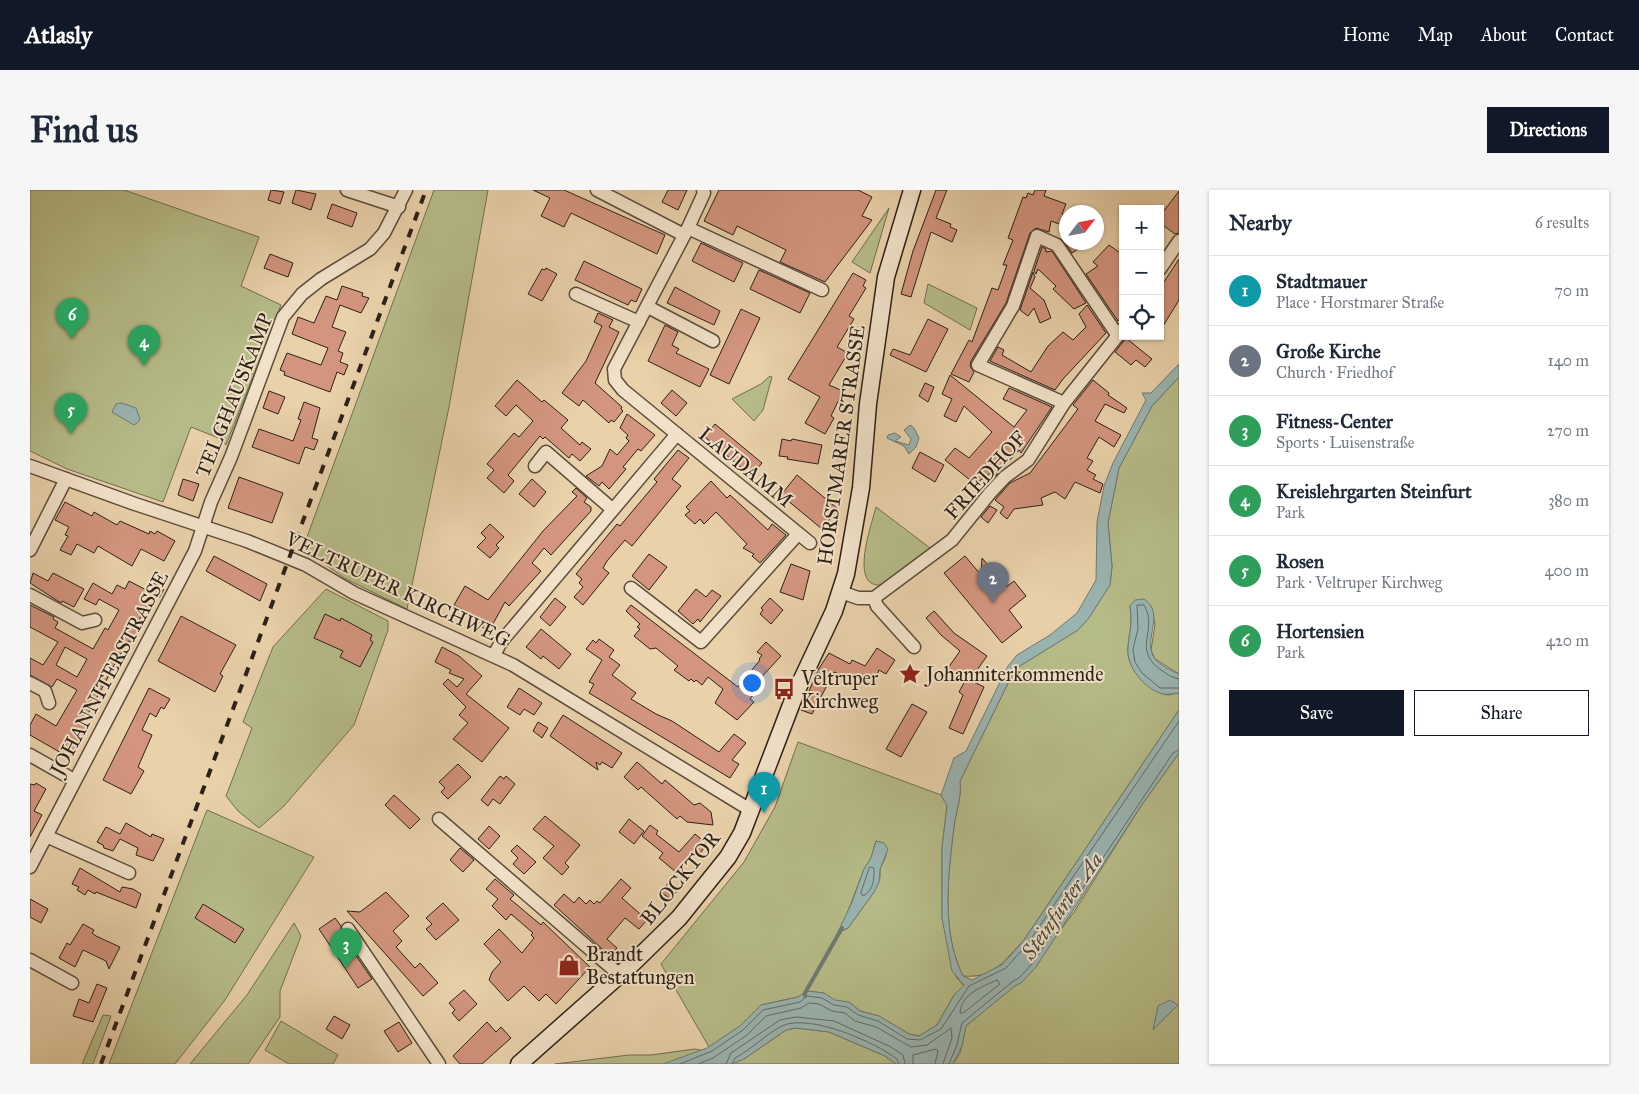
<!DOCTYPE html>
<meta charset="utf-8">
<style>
:root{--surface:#fff;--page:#f6f6f7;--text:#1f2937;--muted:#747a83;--line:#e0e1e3;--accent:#111827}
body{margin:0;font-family:"IM FELL Great Primer",serif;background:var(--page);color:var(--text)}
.controls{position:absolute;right:15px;top:15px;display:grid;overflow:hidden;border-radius:0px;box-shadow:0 1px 4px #0004}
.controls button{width:45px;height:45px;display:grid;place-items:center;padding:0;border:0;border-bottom:1px solid var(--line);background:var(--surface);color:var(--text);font:25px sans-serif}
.compass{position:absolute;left:1029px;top:15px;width:45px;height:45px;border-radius:50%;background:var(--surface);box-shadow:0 1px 4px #0004;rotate:58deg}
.you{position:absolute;left:721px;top:492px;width:18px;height:18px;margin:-12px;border:4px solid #fff;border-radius:50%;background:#1a73e8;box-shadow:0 0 0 8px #1a73e833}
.badge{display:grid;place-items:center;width:32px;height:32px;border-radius:50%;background:var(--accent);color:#fff;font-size:16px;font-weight:700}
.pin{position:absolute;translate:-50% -41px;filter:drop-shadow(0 1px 2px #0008)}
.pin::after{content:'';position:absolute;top:26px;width:18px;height:15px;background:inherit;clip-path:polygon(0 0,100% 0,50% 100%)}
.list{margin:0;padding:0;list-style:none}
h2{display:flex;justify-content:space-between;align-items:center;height:65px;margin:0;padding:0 20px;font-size:21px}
h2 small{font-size:16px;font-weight:400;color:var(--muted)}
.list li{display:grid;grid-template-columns:32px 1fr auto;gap:15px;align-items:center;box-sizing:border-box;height:70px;padding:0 20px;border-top:1px solid var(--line)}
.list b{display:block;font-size:19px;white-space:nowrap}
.list p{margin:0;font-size:16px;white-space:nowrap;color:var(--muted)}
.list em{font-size:16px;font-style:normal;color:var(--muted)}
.actions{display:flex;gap:10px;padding:15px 20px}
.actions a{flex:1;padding:11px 0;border:1px solid var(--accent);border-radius:0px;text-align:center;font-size:18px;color:var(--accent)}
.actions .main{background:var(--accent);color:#fff}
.icon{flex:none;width:28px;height:28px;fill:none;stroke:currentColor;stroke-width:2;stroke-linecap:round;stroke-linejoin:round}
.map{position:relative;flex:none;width:1149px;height:874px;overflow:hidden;border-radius:0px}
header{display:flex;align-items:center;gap:30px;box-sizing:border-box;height:70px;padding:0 25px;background:var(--accent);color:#fff}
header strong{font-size:24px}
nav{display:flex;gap:28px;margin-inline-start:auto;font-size:18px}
.intro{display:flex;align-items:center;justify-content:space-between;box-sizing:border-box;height:120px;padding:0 30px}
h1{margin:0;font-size:35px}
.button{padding:12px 22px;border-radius:0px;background:var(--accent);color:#fff;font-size:18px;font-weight:700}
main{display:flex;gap:30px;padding:0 30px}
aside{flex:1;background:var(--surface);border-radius:0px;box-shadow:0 1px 4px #0004}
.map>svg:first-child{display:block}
.green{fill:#b6bc88;stroke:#716e50;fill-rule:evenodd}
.water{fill:#9ab5b2;stroke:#6e7a74}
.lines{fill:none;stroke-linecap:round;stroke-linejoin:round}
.shore{stroke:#636b64;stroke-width:1}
.stream{stroke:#6e7a74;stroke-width:4}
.building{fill:#d3957e;stroke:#2c2117;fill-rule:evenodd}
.street-casing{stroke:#5b4d3c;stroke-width:15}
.secondary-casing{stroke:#2c2117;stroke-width:19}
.street{stroke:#f1e1c8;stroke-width:12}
.secondary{stroke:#f1e1c8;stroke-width:16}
.rail{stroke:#2c2117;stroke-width:4;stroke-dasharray:9 9;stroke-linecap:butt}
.labels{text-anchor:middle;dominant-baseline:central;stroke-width:4;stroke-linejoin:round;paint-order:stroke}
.street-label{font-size:20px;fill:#2c2117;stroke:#f1e1c8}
.poi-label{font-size:20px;fill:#2c2117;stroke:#f1e1c8;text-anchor:start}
.water-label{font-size:21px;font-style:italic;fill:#4d4d46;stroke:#f1e1c8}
</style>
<header>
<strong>Atlasly</strong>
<nav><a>Home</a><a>Map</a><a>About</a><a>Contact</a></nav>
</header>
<div class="intro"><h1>Find us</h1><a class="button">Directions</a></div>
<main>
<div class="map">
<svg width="1149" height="874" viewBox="0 0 1149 874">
<rect width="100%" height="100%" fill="#e9d1aa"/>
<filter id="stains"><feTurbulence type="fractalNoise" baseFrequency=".004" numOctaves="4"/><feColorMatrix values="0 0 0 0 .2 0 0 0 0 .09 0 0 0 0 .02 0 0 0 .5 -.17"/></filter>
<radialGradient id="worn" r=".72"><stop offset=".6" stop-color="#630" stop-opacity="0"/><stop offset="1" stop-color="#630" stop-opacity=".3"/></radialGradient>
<!-- green -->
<g class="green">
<polygon points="0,0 94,0 229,47 211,96 251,115 196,255 191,249 161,237 133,312 37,279 0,261"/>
<polygon points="404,0 458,0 419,217 377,419 314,388 273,358"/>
<polygon points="859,18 840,83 822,72"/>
<polygon points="898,94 947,118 940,140 894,113"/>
<polygon points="740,186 742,187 733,220 724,231 702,209 731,194"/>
<path d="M1149 187V484L1125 469 1121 460 1125 435 1122 419 1100 416C1103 435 1099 441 1098 458 1096 478 1118 502 1138 505 1141 505 1145 503 1149 503V520L994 750C975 769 965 789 933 786 911 742 918 685 924 637 926 620 932 608 930 591L985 479 1048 440 1058 429 1080 395 1082 376 1078 333 1089 278 1122 216Z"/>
<path d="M846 317 900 358 856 394C816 404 842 334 846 317Z"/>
<polygon points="296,399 358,431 358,440 324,535 254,616 229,638 208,621 196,606 222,538 213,532 243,457"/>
<path d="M768 552 911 605 917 615 912 658V728L926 787 934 796 924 805 907 835 889 846 879 844 849 826 830 821 819 812 805 811 794 803 777 801 768 807 731 815 710 836 679 857 631 774 714 672 745 617ZM846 651 856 656V666L850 679V688L844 702 818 738 810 742 834 679 841 668Z"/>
<polygon points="1149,563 1149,874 923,874 930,863 936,836 985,795 991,793 1044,722 1111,616"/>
<polygon points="177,620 284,667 195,810 145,874 79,874"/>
<polygon points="264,733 271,746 250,801 250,827 218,874 160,874 217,805"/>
<polygon points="73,825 81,826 63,874 52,874"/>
<polygon points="251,831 308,865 303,874 259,874 235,860"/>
<polygon points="766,838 799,842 855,866 866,874 525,874 599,865 621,865 665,859 714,869 756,840"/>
</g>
<!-- water -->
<g class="water">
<path d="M1149 174V187L1122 216 1089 278 1078 333 1082 376 1080 395 1058 429 1048 440 985 479 930 591C932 608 926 620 924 637 918 685 911 742 933 786L942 790 973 774 994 750 1149 520V563L1111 616 1006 777 991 793 985 796 936 836 932 856 923 874H866L855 866 799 842 766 838 756 840 714 869 702 874H633L677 858 710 836 731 815 768 807 777 801 794 803 805 810 819 812 830 821 849 826 879 844 889 846 907 835 924 805 934 795 922 781 912 728V658L917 616 911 605 924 568 936 561 978 476 987 465 1020 445 1047 423 1066 390 1067 332 1074 296 1083 273 1116 210 1112 203H1121Z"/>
<polygon points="92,213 106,218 110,229 107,233 104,235 82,222 86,214"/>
<polygon points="880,235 884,238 889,248 886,257 879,264 874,256 857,248 858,245 865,243 871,247 865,251 879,255 881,249 874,240"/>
<path d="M1114 409C1137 424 1110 453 1126 470 1132 476 1141 481 1149 484V503C1142 503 1137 506 1130 503 1114 498 1096 476 1098 458 1099 441 1103 435 1100 416L1105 410Z"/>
<polygon points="846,651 854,653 858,659 850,679 849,692 844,702 818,738 808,742 822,712 834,679 841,668"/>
<polygon points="1140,810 1148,815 1123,840 1128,816"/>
</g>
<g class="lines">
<!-- shore -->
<g class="shore">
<path d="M1149 489C1142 488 1137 484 1131 480 1101 459 1129 440 1114 415H1107L1108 439 1103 459 1105 472 1112 483 1130 498H1149"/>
<path d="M840 677 844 678C844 690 844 700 833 706L831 703Z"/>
<path d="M967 790 970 794 933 823H930C931 804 953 796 967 790Z"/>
<polyline points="650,874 682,861 713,840 733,820 770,812 777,806 792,808 804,815 817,817 828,825 848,831 877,849 890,850 911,839 939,796 976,778 998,753 1149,531"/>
<polyline points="668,874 683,868 717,845 736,826 771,818 779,813 789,814 802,821 815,823 825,831 846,837 881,857 897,855 921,838 922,848 913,874"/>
<polyline points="696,874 701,863 750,830 766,827 804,831 861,857 873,865 875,874"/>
<path d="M702 874 705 868C722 859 736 844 752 836 779 823 845 852 867 869L869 874"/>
<polyline points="883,874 883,865 906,859 908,861 905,874"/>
<polyline points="919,874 927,855 932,833 982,792 989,788 1002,774 1143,563 1149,560"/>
</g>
<!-- stream -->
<polyline class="stream" points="775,806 775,803 812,738"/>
</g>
<!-- building -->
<g class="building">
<polygon points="241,0 254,2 250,14 238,10"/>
<polygon points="266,0 286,4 281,20 262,13"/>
<polygon points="503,0 534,0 635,45 627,64 541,23 534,37 511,26 520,8"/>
<polygon points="638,0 657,0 648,20 632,12"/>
<polygon points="689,0 828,0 842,7 832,26 842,30 795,92 750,72 756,60 707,36 703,45 674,31"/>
<polygon points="906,0 917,0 906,28 921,34 920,37 927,40 922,52 901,42 881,107 871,104 883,61"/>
<polygon points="1005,0 1016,0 1014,6 1036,14 1032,24 1036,25 1032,35 1021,31 1019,42 1006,38 1000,43 976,113 941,171 940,176 944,182 939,192 921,184 939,150 942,152 962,98 968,100 972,89 977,75 973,75 983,50 978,48 993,7 996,8 998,3 1003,5"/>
<polygon points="1149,1 1149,43 1145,44 1130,33 1130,26"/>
<polygon points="302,14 327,23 322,37 297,28"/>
<polygon points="1036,49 1036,52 1059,52 1042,63 1034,51"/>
<polygon points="671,53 713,73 704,92 662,71"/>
<polygon points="1079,55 1093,65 1093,124 1088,131 1056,84 1068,76 1063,72"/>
<polygon points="1012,57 1016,59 1016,62 1022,61 1056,113 1044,119 1023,99 1026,96 1008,79 1006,84 1004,81"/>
<polygon points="240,64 263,73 258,87 234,78"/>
<polygon points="1149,69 1149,110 1130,141 1130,98"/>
<polygon points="554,71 612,99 606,112 601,110 598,115 545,90"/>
<polygon points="516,78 527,84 512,111 498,104 512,79 515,80"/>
<polygon points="729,80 780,103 770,123 720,99"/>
<polygon points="1003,82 1005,87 1000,98 1014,110 1021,128 1010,133 1004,118 998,126 990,120"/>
<polygon points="823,83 836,90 833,96 836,98 819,126 824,129 807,157 818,163 799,195 813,201 801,226 804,228 795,244 775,233 790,207 758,189"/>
<polygon points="312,96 333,103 332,106 339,108 331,123 310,115 302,137 316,142 308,161 313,163 310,172 318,175 314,185 307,182 300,202 254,185 255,182 250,180 257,163 291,175 298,158 262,144 268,127 284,133 296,106 307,110"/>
<polygon points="645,97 690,121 684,135 637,113"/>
<polygon points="1057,115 1076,143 1033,189 1025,200 960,171 968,157 974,160 972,165 1001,182 1018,156 1033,142 1043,150 1056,137 1049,124"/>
<polygon points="711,119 730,128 699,194 680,185"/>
<polygon points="568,123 583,130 579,137 589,142 565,193 592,217 591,219 593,221 584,232 581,230 579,233 553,210 549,216 532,203 556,171 572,136 564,132"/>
<polygon points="898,129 918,139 896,182 860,165 863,159 880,165"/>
<polygon points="635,135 648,142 642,155 649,159 646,163 679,179 670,197 618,171"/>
<polygon points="1096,148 1122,169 1115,177 1106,170 1101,175 1085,162"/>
<polygon points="920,185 984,237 997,220 973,209 979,198 1022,217 991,263 989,260 965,286 961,283 945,294 915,270 925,258 939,268 962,242 934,216 926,232 914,226 922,209 912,204"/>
<polygon points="487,190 512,212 514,210 538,230 531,238 550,255 552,252 561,259 550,271 542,264 539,268 515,247 513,249 510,246 478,285 484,291 474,303 457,288 464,280 457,274 484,243 489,247 503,231 486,215 476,226 465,216"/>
<polygon points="1063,190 1079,203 1078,205 1097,218 1094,223 1075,214 1065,231 1091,245 1084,257 1069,247 1057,268 1063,271 1057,280 1066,285 1063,289 1073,294 1070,303 1045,292 1035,309 1025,302 1011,308 1013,315 984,319 977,329 970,323 974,317 965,310 980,293 1000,283 1048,219 1043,215"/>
<polygon points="895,193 904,197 898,212 889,206"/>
<polygon points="642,200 657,213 646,226 631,213"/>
<polygon points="239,201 255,207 248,224 233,218"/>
<polygon points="274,212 290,218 282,248 288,250 284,260 275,257 269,274 222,257 229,239 263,251 271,230 268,229"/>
<polygon points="597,224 625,245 611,261 608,259 593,277 596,279 579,299 572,292 569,296 556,286 572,276 580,259 587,265 599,251 596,248 598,245 590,238"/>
<polygon points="685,234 732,273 721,286 675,247"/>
<polygon points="752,249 761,251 762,249 792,255 788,274 757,269 758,267 749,266"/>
<polygon points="648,260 659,268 642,289 651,296 602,356 595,350 577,371 573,378 579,383 553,415 544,407 553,397 549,393 552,389 546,384 587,334 590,336 616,305 627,292 624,289"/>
<polygon points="890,262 914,275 905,292 882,278"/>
<polygon points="767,285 808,319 792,339 751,305"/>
<polygon points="209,287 253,303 242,333 198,318"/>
<polygon points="153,289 169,294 163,311 148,305"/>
<polygon points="502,289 516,302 504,317 489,304"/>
<polygon points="681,291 697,308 700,305 738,340 742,334 756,345 730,373 722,366 724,364 713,358 717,354 686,322 674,334 670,329 665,334 655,325 660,321 656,317"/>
<polygon points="546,298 557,308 554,312 561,317 561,321 521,365 514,358 502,373 511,381 479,416 475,412 459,441 446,434 449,429 424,415 435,396 458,410 513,341 547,306 542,302"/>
<polygon points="35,312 62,326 64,322 87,335 90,331 119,344 120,341 125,344 127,341 145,351 134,371 111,359 102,376 68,356 64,363 47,354 41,365 30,360 38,346 35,345 39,337 25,330"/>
<polygon points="960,316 967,320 958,333 951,327"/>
<polygon points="460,334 474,347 466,355 469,358 460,368 447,357 456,348 451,343"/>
<polygon points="619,364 637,377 619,400 602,386"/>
<polygon points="184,366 237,394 230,411 176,381"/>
<polygon points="935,366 951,385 952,368 976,397 984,391 996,406 979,420 992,437 972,453 914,383"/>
<polygon points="761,374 780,381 773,410 750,402"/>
<polygon points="3,383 18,391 23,383 54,399 44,417 32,411 31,413 0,393"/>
<path d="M99 391 120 402 124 393 134 399 129 408 123 405 107 434 112 436 103 453 98 451 85 474 52 535 57 538 40 568 0 545V535L6 524 26 536 47 500 27 489 22 497 0 485V468L13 475 28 452 0 437V415L24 427 23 429 28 432 25 438 63 459 75 438 78 440 89 420 69 409 66 415 54 409 63 393 82 404 87 395 95 399ZM35 457 57 469 47 487 26 475Z"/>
<polygon points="666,399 676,407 682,400 691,406 670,432 668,429 663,434 648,421"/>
<polygon points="525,408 536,417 520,436 510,427"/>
<polygon points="740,408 753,420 741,434 730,424 733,420 731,418"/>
<polygon points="601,415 708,497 730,470 729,469 732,465 727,462 736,452 751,466 726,493 730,496 720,509 724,512 707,530 685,513 693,499 678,487 672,495 666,490 664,492 661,489 659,491 644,480 648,476 626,458 620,459 604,446 610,439 607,437 610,434 596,421"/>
<polygon points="904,421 924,443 957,466 940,490 954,497 933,544 919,538 933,505 929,502 936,489 918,478 930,461 911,445 896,428"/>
<polygon points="295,424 310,431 311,428 342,445 340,450 343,452 330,477 310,467 313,461 284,448"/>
<polygon points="151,426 206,455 190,484 193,486 185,502 128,471"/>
<polygon points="511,439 541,464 529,479 513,466 511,469 496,457"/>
<polygon points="569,449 584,460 579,467 590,475 582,485 606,503 601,509 626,524 642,531 689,562 704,544 716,553 702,570 709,574 700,588 559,503 564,494 559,492 572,470 556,459 563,450 566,453"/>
<polygon points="412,457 429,466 452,486 436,504 479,538 452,572 423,549 438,533 429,525 436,517 413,494 418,489 427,497 434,489 419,483 421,480 405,472"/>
<polygon points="847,458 865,470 856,484 849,480 844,493 838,496 804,482 782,524 771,520 788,480 799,463 820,474 822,470 835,476"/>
<polygon points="119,498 140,509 134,519 131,517 126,527 120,523 112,540 122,545 108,577 114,581 101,604 73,590"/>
<polygon points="489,498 512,513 504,525 494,519 490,525 477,517"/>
<polygon points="882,514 897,522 871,567 856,559"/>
<polygon points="533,525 592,563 582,578 572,572 570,575 566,572 568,580 520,546"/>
<polygon points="508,532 518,538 512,548 503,541"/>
<polygon points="607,572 632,594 635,590 664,615 670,613 681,622 683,635 657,632 650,626 647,629 611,597 608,600 594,587"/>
<polygon points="428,574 441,587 418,609 411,602 415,598 409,592"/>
<polygon points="470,586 474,589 476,586 485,594 470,614 463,609 458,616 451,610"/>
<polygon points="6,593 16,599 4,621 12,625 0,647 0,594 5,595"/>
<polygon points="364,605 390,629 380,639 355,615"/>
<polygon points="515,626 550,655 535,673 539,677 532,685 513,668 524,656 503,639"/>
<polygon points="599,629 614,641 604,654 589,642"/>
<polygon points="96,633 121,647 122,644 134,649 123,671 106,665 108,658 90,649 83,661 74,658 73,655 67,652 76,637 90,644"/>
<polygon points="620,635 628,641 626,644 649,662 665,644 677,654 668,666 663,662 646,682 629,668 633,663 612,646"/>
<polygon points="459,636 470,646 459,659 448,649"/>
<polygon points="487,655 506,672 494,684 483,674 488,668 481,661"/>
<polygon points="430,658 444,670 433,682 420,670"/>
<polygon points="50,678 90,702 92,697 103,699 111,704 106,718 66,702 65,704 58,700 55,705 47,700 49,697 42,694"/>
<polygon points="465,689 484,705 480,709 511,735 513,732 560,777 526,814 516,804 509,811 494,796 478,811 459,790 462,782 471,772 454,754 469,739 492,763 504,748 501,745 503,743 481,724 476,730 462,716 468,709 456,699"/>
<polygon points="591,689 601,698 592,708 617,730 609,739 595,728 577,749 587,758 580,766 524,715 534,704 544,713 549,707 556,714 560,710 564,714 567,711 570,713"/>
<polygon points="639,692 648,700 640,709 631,702"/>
<polygon points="356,702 379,726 363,741 372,751 366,757 385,778 390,773 408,793 393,806 317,721 330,722"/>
<polygon points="0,709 18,719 11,733 0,727"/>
<polygon points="413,713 429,730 406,750 396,739 402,734 396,728"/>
<polygon points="173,714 214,739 205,753 165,728"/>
<polygon points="305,728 311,736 311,744 342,789 328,798 289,739"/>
<polygon points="53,734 64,740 62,743 66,746 90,757 79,779 76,771 53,760 45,777 29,768 37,753 40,755"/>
<polygon points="67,794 77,798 63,832 43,826 49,809 59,813"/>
<polygon points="434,800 447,814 429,831 422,823 425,820 419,813"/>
<polygon points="304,826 320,835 312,849 296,839"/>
<polygon points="369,832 382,853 368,862 354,841"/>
<polygon points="457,832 466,842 471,837 481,848 452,874 430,874 423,866"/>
</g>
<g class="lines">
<!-- street casing -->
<g class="street-casing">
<g id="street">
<polyline points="317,0 369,17"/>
<polyline points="567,0 654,45"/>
<polyline points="673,0 674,3 658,38 584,179 585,190 593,200 780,353"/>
<polyline points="658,38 792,100"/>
<polyline points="1130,79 1149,51"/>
<polyline points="546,104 609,132"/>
<polyline points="618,117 683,151"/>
<polyline points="1034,213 948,175 983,116 1007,46 1027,55 1088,146"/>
<polyline points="0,276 105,314 217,351 276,375 324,403 483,475 722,621"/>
<polyline points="505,276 516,262 582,319"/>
<polyline points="0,360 36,289"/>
<polyline points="601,398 671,452 768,344"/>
<polyline points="811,402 828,408 844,408 922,350 960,303 975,287 998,270 1034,213 1093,139"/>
<polyline points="0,405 52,433 65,430"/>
<polyline points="844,408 847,416 884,457"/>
<polyline points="464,465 471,452 647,244"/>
<polyline points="0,493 15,501 19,513"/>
<polyline points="0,565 44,590"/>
<polyline points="409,629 590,785"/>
<polyline points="16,646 99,683"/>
<polyline points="0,677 165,361 181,312 201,267 253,127 272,104 291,89 340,59 354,43 376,0"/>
<polyline points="318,739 409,874"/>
<polyline points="0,770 42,793"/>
</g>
</g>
<!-- secondary casing -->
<g class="secondary-casing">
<polyline id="secondary" points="489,874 603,773 649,728 698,667 712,643 766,502 804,421 816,384 831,298 838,214 856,87 882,0"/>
</g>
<!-- street -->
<use href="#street" class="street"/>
<!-- secondary -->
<use href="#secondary" class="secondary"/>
<!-- rail -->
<polyline class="rail" points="71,874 396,0"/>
</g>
<!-- icons -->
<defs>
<g id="sight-bare" transform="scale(1.725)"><path d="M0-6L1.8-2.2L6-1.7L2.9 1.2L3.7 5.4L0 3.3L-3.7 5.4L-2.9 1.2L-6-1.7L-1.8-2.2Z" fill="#8f2418" stroke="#f1e1c8" stroke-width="2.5" paint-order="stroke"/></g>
<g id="bus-bare" transform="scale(1.725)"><path d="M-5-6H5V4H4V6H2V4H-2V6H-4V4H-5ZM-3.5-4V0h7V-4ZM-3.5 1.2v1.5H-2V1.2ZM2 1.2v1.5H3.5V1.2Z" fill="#8f2418" stroke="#f1e1c8" stroke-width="2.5" paint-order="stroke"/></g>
<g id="shop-bare" transform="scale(1.725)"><path d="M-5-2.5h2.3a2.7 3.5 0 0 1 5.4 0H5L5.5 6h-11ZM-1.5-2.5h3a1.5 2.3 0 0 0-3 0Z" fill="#8f2418" stroke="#f1e1c8" stroke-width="2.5" paint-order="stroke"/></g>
</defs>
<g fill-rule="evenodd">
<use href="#sight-bare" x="880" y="484"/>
<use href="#bus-bare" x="754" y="499"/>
<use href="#shop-bare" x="539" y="775"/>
</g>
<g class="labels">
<!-- street labels -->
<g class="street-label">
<text transform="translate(204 205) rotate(-68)">TELGHAUSKAMP</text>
<text transform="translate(811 255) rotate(-82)">HORSTMARER STRASSE</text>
<text transform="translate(716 277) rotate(39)">LAUDAMM</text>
<text transform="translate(955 285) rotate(-48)">FRIEDHOF</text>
<text transform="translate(368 399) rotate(25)">VELTRUPER KIRCHWEG</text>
<text transform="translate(79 483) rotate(-62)">JOHANNITERSTRASSE</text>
<text transform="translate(650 688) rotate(-51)">BLOCKTOR</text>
</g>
<!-- poi labels -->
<g class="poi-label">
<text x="896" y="484">Johanniterkommende</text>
<text x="771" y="488">Veltruper<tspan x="771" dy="23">Kirchweg</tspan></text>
<text x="556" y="764">Brandt<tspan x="556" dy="23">Bestattungen</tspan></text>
</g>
<!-- water labels -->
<g class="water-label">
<text transform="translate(1032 716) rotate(-55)">Steinfurter Aa</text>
</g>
</g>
<rect width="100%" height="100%" filter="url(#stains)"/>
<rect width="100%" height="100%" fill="url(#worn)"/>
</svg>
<div class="controls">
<button>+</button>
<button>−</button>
<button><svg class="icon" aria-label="locate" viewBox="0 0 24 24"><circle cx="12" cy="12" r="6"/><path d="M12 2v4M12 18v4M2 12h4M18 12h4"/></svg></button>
</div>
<svg class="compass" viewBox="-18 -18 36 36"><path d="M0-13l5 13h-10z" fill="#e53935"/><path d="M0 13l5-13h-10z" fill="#747a83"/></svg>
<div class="you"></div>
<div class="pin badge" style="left:734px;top:623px;background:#0f9aa8">1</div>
<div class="pin badge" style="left:963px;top:413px;background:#6b7280">2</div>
<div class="pin badge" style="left:316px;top:779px;background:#2e9e5b">3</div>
<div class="pin badge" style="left:114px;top:176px;background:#2e9e5b">4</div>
<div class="pin badge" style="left:41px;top:244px;background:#2e9e5b">5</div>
<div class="pin badge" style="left:42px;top:149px;background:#2e9e5b">6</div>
</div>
<aside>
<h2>Nearby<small>6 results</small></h2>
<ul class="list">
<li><span class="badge" style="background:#0f9aa8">1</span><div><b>Stadtmauer</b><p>Place · Horstmarer Straße</p></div><em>70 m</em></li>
<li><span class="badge" style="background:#6b7280">2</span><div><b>Große Kirche</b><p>Church · Friedhof</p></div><em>140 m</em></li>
<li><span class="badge" style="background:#2e9e5b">3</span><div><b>Fitness-Center</b><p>Sports · Luisenstraße</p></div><em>270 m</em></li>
<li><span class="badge" style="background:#2e9e5b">4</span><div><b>Kreislehrgarten Steinfurt</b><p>Park</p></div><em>380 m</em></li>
<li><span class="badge" style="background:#2e9e5b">5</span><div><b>Rosen</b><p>Park · Veltruper Kirchweg</p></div><em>400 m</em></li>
<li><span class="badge" style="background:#2e9e5b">6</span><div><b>Hortensien</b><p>Park</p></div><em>420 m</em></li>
</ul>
<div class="actions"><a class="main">Save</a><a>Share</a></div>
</aside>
</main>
